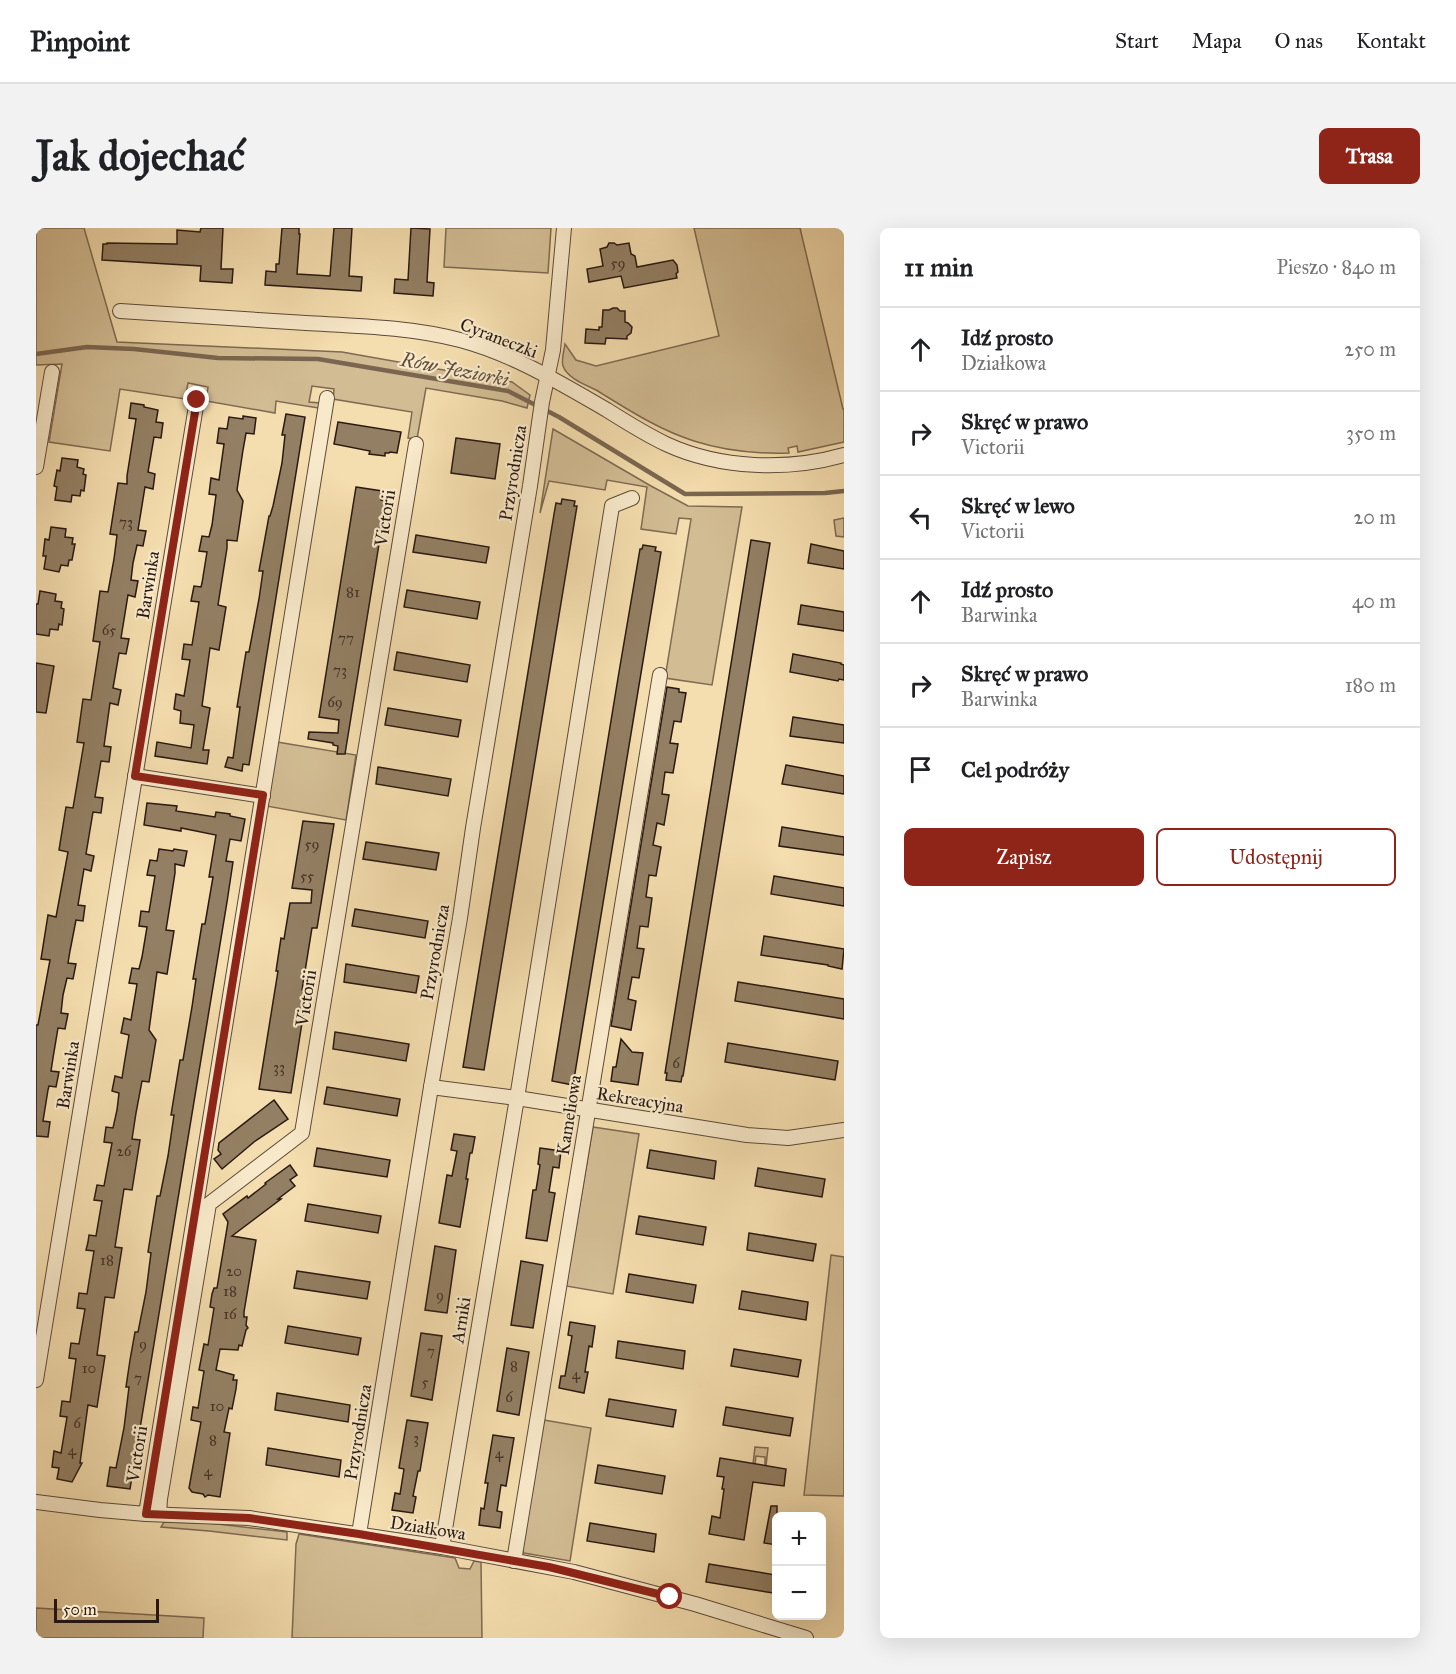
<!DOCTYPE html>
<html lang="pl">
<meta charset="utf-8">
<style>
:root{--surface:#fff;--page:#f2f2f2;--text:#202124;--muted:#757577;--line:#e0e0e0;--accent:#8f2418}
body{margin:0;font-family:"IM FELL Great Primer",serif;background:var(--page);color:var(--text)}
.controls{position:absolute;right:18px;bottom:18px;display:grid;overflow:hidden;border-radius:9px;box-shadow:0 6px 24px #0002}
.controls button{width:54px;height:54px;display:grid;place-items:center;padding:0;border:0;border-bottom:2px solid var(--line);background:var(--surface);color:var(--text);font:30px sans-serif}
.scale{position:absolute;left:18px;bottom:15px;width:105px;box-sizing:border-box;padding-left:6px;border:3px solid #2a1912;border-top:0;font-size:16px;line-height:21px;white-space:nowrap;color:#2a1912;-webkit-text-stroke:4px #f8e9ca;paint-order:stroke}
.stop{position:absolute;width:18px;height:18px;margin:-14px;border:4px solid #8f2418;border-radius:50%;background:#fff}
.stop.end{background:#8f2418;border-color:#fff;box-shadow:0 2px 6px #0008}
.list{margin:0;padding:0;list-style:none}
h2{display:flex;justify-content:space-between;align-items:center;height:78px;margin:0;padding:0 24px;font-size:26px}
h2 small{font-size:20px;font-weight:400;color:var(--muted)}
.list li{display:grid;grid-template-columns:39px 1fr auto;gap:18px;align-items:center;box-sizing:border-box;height:84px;padding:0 24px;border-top:2px solid var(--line)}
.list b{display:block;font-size:22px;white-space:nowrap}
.list p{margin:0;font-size:20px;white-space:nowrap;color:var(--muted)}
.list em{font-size:20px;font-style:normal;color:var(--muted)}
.actions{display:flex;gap:12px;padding:18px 24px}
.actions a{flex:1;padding:14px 0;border:2px solid var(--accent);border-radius:9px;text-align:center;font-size:21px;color:var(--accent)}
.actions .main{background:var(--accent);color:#fff}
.icon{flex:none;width:33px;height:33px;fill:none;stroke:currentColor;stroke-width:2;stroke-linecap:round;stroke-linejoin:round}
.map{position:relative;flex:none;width:808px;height:1410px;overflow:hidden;border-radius:9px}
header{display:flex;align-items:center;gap:36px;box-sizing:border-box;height:84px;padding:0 30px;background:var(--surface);border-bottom:2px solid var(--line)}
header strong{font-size:28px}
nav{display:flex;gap:33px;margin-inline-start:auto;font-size:21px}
.intro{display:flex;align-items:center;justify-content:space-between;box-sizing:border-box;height:144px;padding:0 36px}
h1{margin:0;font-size:42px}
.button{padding:15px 27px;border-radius:9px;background:var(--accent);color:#fff;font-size:21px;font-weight:700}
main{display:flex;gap:36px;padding:0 36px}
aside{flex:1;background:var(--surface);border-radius:9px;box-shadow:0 6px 24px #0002}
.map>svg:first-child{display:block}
.green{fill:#d2bc93;stroke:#7e6a52;stroke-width:1.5}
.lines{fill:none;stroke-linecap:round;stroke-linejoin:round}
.stream{stroke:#7a6650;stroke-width:4.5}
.building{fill:#937f63;stroke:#2a1912;stroke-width:1.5}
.minor-casing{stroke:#5c4a39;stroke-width:16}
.minor{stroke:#f8e9ca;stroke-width:14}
.route{stroke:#8f2418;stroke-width:8}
.labels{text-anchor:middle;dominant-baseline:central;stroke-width:4.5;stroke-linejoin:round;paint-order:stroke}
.number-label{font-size:15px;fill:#443226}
.street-label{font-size:18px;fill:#2a1912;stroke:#f8e9ca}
.water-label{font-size:20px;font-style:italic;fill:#5f4d3b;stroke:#f8e9ca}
</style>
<header>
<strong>Pinpoint</strong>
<nav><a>Start</a><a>Mapa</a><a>O nas</a><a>Kontakt</a></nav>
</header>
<div class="intro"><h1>Jak dojechać</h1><a class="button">Trasa</a></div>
<main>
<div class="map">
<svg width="808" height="1410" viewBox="0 0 808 1410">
<rect width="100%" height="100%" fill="#f4ddae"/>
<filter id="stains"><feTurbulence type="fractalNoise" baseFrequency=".00333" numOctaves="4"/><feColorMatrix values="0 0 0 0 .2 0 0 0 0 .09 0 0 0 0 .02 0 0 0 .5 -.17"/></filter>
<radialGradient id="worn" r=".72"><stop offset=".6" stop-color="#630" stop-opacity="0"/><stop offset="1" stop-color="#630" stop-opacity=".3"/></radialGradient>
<!-- green -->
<g class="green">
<polygon points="0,0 48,0 81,114 306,124 476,154 494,167 491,180 466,173 390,160 381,211 372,210 376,184 297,171 298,161 276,158 273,174 284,175 282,180 240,173 239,185 170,173 172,159 152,155 149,171 84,161 74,223 13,214 26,136 0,137"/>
<polygon points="410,0 515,0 512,45 408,39"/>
<path d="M658 0H764L807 181H808V214L762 224 761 218 752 220 753 225C721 226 689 223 658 213 623 202 591 181 560 162 550 157 531 150 527 138 525 132 528 123 529 116L540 132 560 138 683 108Z"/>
<polygon points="517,201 615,258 652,278 706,279 676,457 629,450 655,291 643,290 640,306 605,301 611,259 571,252 569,262 513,253 504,285"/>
<polygon points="808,290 808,309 800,308 798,292"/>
<polygon points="241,514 320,527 310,592 230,578"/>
<polygon points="557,899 603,906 577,1066 530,1058"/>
<polygon points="795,1027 808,1029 808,1268 768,1267"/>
<polygon points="508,1192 555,1200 534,1333 488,1325 486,1322"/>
<polygon points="719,1219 732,1220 730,1238 729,1238 729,1229 720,1228 719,1236 717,1236"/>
<polygon points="128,1294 173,1295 251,1304 251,1312 173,1303 125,1299"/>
<polygon points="263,1306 419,1330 423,1340 434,1341 438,1333 445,1334 446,1410 256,1410 260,1316"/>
<polygon points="0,1380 168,1390 167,1410 0,1410"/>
</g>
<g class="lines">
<!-- stream -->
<polyline class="stream" points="0,126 51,119 98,121 182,130 282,131 472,163 523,189 649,266 789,265 808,263"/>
</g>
<!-- building -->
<g class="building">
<polygon points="165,0 187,0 185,41 197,41 196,55 164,53 165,38 66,32 67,16 71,16 71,15 141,16 141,2 164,4"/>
<polygon points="246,0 263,0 263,6 264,6 261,46 294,48 298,0 316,0 313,48 326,49 325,63 229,57 230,43 240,44 240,36 243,36"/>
<polygon points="375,0 394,1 391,54 398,55 397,68 358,65 359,51 372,52"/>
<polygon points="573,15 578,15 581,17 593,15 595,26 599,28 601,39 637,32 641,37 642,44 640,46 641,50 588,60 585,48 553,54 551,41 567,38 564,21 571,19"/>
<polygon points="577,80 581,80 584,83 589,83 589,94 592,95 596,99 595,105 591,108 591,111 570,110 569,116 549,115 550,101 563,102 563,99 566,99 567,82 573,82"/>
<polygon points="95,175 108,177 108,179 122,182 120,194 127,195 125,210 118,209 112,244 119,246 117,261 109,259 102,302 110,303 107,318 101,317 97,335 95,352 102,353 99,369 92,367 85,410 93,411 90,426 83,425 77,460 85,462 82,477 74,475 68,518 75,519 73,534 65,533 59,569 67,570 65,585 57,584 50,626 58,628 55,643 48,641 42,677 49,678 47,693 40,692 34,723 32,735 40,736 37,751 31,750 27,767 25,785 32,786 29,801 22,800 17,830 15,843 23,844 20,859 13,858 12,862 7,893 14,894 12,909 0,908 0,797 2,797 14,732 5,731 12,687 20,689 32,624 23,622 30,579 37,580 48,515 41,514 47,471 55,472 64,414 57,413 64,363 72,364 78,331 81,307 74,306 82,255 91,256 91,248 100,191 93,190"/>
<polygon points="250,186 269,189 213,537 207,536 206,543 189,539 192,529 197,530 204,479 201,479 210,424 213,424 223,371 227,343 223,343 233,288 234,288 237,278 246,235 249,207 246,207"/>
<polygon points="207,188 220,190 218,206 210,205 207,222 201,262 207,273 201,313 191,312 191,320 182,377 190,379 183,422 174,420 166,478 174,480 167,522 173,522 171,536 119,528 121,514 155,520 158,497 144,495 145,483 138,481 140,466 148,468 154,432 146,431 148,416 156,417 163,374 155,373 158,358 165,359 166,355 171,324 163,323 166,308 173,309 176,297 180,267 173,266 175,250 183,252 188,216 181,215 183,200 191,201 193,189 207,191"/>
<polygon points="302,194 365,204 361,225 354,224 353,225 349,225 349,228 333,226 334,223 298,216"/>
<polygon points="420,210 464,216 459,251 415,245"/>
<polygon points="26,230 42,232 41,239 48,241 47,246 50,247 48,263 45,262 44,268 36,267 35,274 19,272 21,259 18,258 21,242 24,243"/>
<polygon points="320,259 346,263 345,272 350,273 309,526 301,526 302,518 297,517 297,515 272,511 273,504 302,505 303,492 283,489"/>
<polygon points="526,271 539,273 538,278 541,278 448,842 427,839 518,286 520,275 525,276"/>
<polygon points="15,299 30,301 29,309 37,310 36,316 39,316 36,332 33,332 32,338 25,337 23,344 8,341 10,328 7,328 9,311 13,312"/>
<polygon points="380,307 453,319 450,335 377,324"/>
<polygon points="715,312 734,315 647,848 646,848 645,854 630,852 631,845 629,845"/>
<polygon points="775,316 808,323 808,341 772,335"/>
<polygon points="607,317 620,319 619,323 625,324 537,857 516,853 583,444 604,321 606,321"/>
<polygon points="371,362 444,374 441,391 368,379"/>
<polygon points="4,363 20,366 19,373 26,374 25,380 28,381 26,397 23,396 22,402 14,401 13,408 0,406 0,376 2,376"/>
<polygon points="765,377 808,384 808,403 762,396"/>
<polygon points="361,424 434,437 431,454 358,442"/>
<polygon points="757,426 805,435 805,436 808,437 808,452 803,451 802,453 754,444"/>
<polygon points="0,435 18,438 10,485 0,484"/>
<polygon points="631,459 643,461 643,464 650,465 645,494 638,493 634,515 642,516 637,545 629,544 626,566 633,567 628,597 621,595 617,617 625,619 620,648 613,647 610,669 616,670 612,699 604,698 601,720 608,721 603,750 596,749 592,771 600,773 595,802 575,798"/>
<polygon points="352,480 425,492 422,509 349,497"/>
<polygon points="757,489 808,497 808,515 754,508"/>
<polygon points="750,537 808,548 808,566 746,556"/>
<polygon points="342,539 415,551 412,568 340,556"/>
<polygon points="111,575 141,578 140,583 160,586 179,589 180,584 194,586 194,588 209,591 205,613 194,611 190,633 197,634 191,674 94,1261 71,1258 74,1239 80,1240 88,1200 93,1159 90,1159 94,1132 99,1104 102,1104 110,1064 115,1025 112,1024 121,968 124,968 132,928 138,887 135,887 144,832 147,832 156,779 160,751 157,751 166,696 169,696 177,649 173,649 180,607 145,600 145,603 108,597"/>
<polygon points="267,593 298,596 281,700 276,700 266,762 271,763 255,865 223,861 242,743 240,743 245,710 248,711 254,675 275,675 276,662 256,660"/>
<polygon points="746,599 808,609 808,627 743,618"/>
<polygon points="330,614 403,625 400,642 327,631"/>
<polygon points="123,621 137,623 138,621 151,623 148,638 139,636 139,645 130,702 138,703 131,746 121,744 113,802 120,812 113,854 106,853 100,885 96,911 104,912 96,962 88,961 79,1019 86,1020 78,1070 69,1069 61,1127 69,1128 61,1179 52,1177 44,1235 46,1235 36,1254 21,1251 23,1240 16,1239 18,1223 25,1225 31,1189 24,1188 26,1173 34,1174 40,1131 33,1130 35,1115 43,1116 49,1081 41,1080 43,1065 51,1066 58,1023 50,1022 52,1014 53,1007 60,1008 66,973 58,972 61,957 68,958 76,915 68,914 70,899 77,900 81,882 83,865 76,863 79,848 86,850 88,837 93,807 85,805 88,790 95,792 101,756 93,755 96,740 103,741 106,729 111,699 103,698 105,683 113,684 119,648 111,647 114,632 121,633"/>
<polygon points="738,648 808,660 808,678 735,666"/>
<polygon points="319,681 392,693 389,710 316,698"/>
<polygon points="728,708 808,721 806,741 792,738 792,737 725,727"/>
<polygon points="310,736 383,748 380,765 308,754"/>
<polygon points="702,754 808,771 808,791 699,773"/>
<polygon points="299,804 373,816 370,833 297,821"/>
<polygon points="585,811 596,824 607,825 602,857 575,853 577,839 580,839"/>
<polygon points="692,815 802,833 799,852 689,834"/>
<polygon points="291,859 364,871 361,888 288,876"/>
<polygon points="238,872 252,891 218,914 186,941 178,931 185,926 182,922 183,915"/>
<polygon points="418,906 439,909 436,925 434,925 430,951 432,951 424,999 403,995 411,947 416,948 421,923 415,922"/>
<polygon points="281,920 354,932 351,949 278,938"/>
<polygon points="504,920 525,923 523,940 517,939 513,964 519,965 511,1013 490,1010 497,962 500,962 504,937 502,936"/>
<polygon points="614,922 680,933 678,951 611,940"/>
<polygon points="254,937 261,947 254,952 259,958 242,971 245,971 196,1008 220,1012 208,1084 208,1089 211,1089 210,1097 212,1100 210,1102 206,1118 203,1117 202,1122 184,1121 180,1142 198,1147 197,1152 201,1152 200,1161 196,1181 193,1180 188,1204 194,1205 184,1269 172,1267 169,1269 167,1266 156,1264 153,1260 165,1194 155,1192 157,1179 162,1180 168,1143 163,1142 168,1116 172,1117 178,1080 174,1079 176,1066 178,1060 181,1060 192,994 187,986 211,968 212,970 230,956 229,955"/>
<polygon points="722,940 789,951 786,969 719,958"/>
<polygon points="272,976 345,988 342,1005 269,993"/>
<polygon points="603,988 670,999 667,1017 600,1006"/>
<polygon points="713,1005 780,1016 777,1033 711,1022"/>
<polygon points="399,1018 420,1022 411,1085 389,1082"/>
<polygon points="485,1033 507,1037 497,1100 475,1097"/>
<polygon points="261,1043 334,1054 331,1071 258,1060"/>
<polygon points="593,1046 660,1057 657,1075 590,1064"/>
<polygon points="706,1063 772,1074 770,1092 703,1081"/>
<polygon points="534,1094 559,1098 556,1119 553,1118 549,1144 552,1144 548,1165 523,1160 525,1148 529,1148 536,1108 532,1107"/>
<polygon points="252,1098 325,1110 322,1127 249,1115"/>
<polygon points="385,1105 406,1108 396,1172 375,1168"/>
<polygon points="582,1113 649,1123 647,1141 580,1130"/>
<polygon points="471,1120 493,1124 483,1187 461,1183"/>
<polygon points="698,1121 765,1132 762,1149 695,1138"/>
<polygon points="241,1165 314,1177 312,1194 239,1182"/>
<polygon points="573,1171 640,1182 637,1199 570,1188"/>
<polygon points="690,1179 757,1190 754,1208 687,1197"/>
<polygon points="371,1192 392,1195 384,1243 382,1243 377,1268 380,1269 377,1285 356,1282 359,1265 364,1266 368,1241 363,1240"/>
<polygon points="457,1207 478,1210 470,1258 465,1257 461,1283 466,1284 464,1300 443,1297 445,1280 448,1281 452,1255 449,1255"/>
<polygon points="232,1220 305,1232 303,1249 230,1237"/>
<polygon points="684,1230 750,1241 748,1258 717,1254 708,1312 673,1306 676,1288 684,1290 688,1261 686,1261 688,1249 681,1248"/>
<polygon points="562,1237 629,1248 626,1266 559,1255"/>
<polygon points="735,1278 741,1278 741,1317 728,1315"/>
<polygon points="554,1295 620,1306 618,1324 551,1313"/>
<polygon points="673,1336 740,1347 737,1365 670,1354"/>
</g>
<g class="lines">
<!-- minor casing -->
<g class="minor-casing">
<g id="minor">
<path d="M84 83C146 87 208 91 270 95 322 98 374 99 424 112 477 126 524 155 571 182 590 194 609 206 630 216 684 241 752 243 808 227"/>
<polyline points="0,239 16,144"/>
<polyline points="99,548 227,568"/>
<polyline points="395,859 481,870 711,907 752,910 808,902"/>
<polyline points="0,1152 161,172"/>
<polyline points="0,1274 64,1282 110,1286 213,1290 406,1319 538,1344 659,1376 770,1410"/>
<polyline points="110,1286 291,170"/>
<polyline points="123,1286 124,1271 173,976 266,905 380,216"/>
<polyline points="323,1306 395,859 424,690 437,600 494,258 506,174 517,122 528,0"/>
<polyline points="406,1319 481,870 576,278 596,270"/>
<polyline points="478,1333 624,447"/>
</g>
</g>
<!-- minor -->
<use href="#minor" class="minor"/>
</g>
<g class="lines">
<!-- route -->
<polyline class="route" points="161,172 99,548 227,567 110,1286 213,1290 323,1306 513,1339 634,1369"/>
</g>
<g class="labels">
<!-- number labels -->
<g class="number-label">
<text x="582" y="35">59</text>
<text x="90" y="294">73</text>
<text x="317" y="364">81</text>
<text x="73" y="402">65</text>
<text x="310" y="410">77</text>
<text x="304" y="442">73</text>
<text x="299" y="474">69</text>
<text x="276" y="616">59</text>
<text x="271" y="648">55</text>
<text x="640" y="835">6</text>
<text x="243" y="839">33</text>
<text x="88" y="923">26</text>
<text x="71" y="1032">18</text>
<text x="198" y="1043">20</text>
<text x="194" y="1063">18</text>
<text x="404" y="1067">9</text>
<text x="194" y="1086">16</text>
<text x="107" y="1116">9</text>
<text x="395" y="1123">7</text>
<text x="478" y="1138">8</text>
<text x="53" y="1140">10</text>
<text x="540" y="1146">4</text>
<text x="102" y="1150">7</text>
<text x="389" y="1154">5</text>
<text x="473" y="1169">6</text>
<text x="181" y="1178">10</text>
<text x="41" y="1195">6</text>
<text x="380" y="1210">3</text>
<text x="177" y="1212">8</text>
<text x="36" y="1222">4</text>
<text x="463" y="1225">4</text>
<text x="172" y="1243">4</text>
</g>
<!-- street labels -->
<g class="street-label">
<text transform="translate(463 110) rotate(21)">Cyraneczki</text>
<text transform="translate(477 245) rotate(-81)">Przyrodnicza</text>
<text transform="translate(349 290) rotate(-81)">Victorii</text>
<text transform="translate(112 357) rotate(-81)">Barwinka</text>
<text transform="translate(399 724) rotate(-80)">Przyrodnicza</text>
<text transform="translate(270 770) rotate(-81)">Victorii</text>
<text transform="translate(32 847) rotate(-81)">Barwinka</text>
<text transform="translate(604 872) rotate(9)">Rekreacyjna</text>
<text transform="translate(533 887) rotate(-81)">Kameliowa</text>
<text transform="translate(425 1092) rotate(-81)">Arniki</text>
<text transform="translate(322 1204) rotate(-81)">Przyrodnicza</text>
<text transform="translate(101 1226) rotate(-81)">Victorii</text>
<text transform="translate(392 1300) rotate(9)">Działkowa</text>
</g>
<!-- water labels -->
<g class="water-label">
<text transform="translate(419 141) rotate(11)">Rów Jeziorki</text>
</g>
</g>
<rect width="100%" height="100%" filter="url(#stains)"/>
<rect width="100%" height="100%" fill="url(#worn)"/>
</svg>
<div class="controls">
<button>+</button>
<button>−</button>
</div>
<div class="scale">50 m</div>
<div class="stop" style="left:634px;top:1369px"></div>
<div class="stop end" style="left:161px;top:172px"></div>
</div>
<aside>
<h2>11 min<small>Pieszo · 840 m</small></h2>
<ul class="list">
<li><svg class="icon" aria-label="ahead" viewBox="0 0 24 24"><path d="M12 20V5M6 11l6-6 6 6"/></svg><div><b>Idź prosto</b><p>Działkowa</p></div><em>250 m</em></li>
<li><svg class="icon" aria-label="right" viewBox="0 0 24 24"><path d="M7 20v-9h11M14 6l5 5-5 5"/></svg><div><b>Skręć w prawo</b><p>Victorii</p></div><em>350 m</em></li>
<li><svg class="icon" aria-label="left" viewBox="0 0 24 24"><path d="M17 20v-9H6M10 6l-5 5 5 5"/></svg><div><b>Skręć w lewo</b><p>Victorii</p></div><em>20 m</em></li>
<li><svg class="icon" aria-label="ahead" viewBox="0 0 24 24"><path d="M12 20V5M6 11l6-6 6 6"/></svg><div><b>Idź prosto</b><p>Barwinka</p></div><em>40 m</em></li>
<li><svg class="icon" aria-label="right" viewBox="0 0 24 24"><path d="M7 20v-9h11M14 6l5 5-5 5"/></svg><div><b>Skręć w prawo</b><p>Barwinka</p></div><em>180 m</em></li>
<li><svg class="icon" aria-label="arrive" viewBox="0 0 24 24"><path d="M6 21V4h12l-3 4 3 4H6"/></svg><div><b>Cel podróży</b></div></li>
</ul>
<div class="actions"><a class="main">Zapisz</a><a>Udostępnij</a></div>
</aside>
</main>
